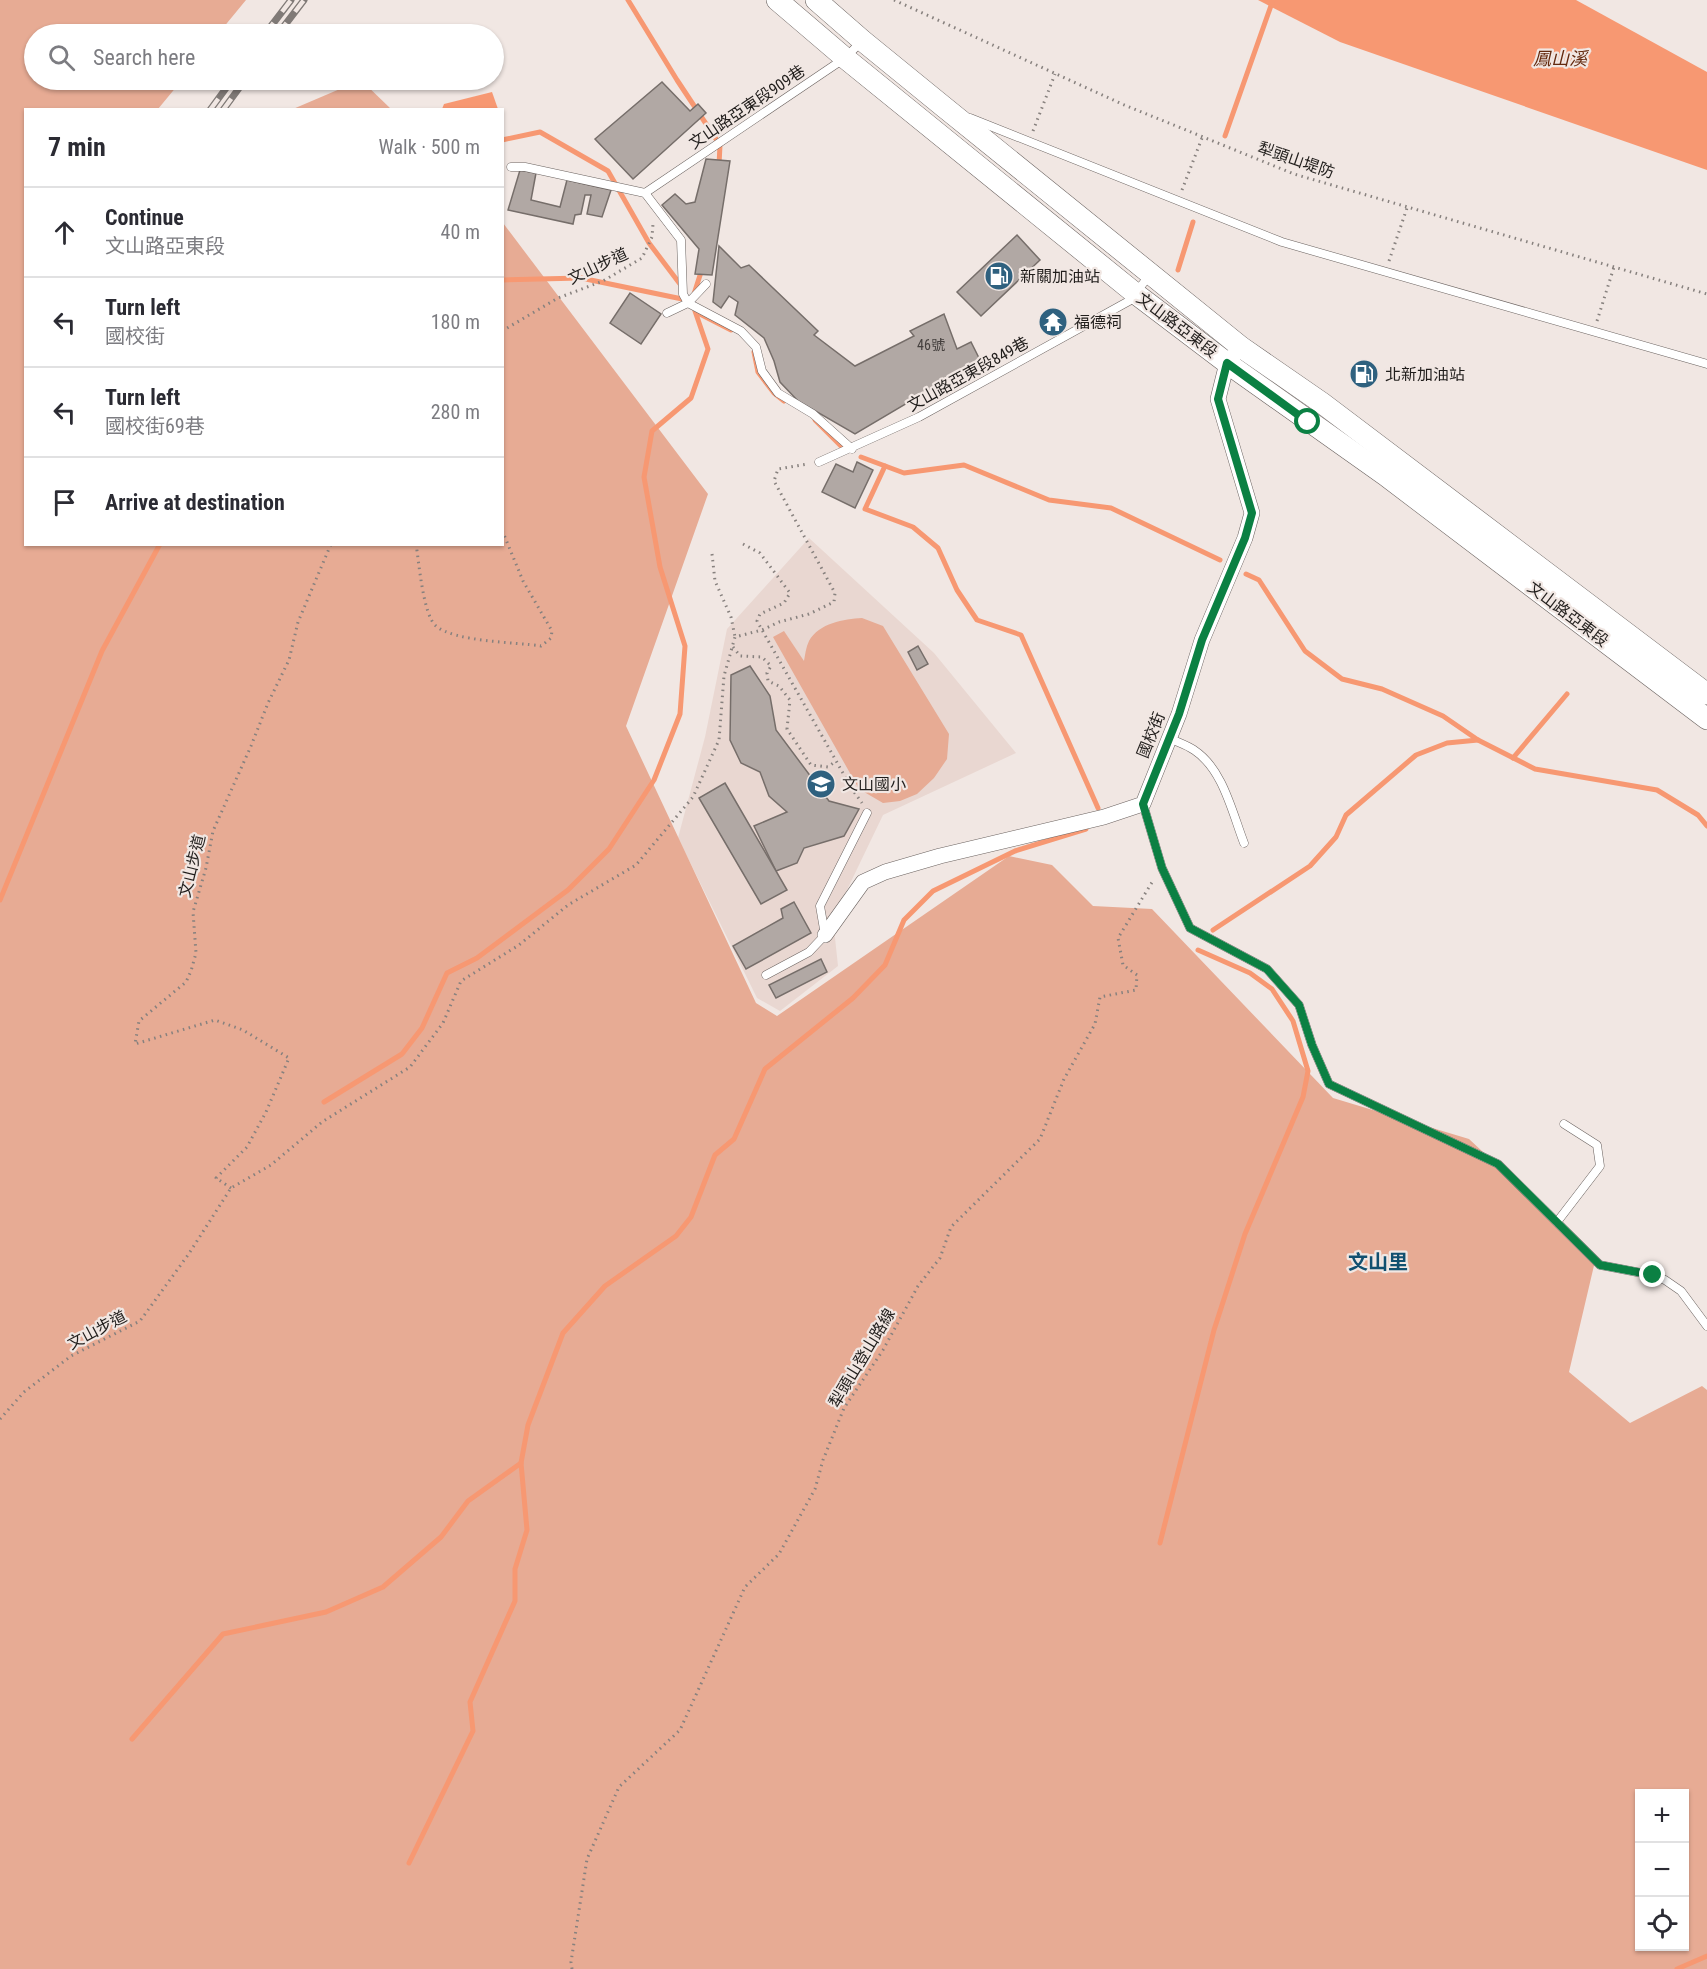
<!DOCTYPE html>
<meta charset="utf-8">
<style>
:root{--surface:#fff;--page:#f7f7f7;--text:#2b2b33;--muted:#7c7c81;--line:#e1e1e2}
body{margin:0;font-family:"Roboto Condensed","Noto Sans TC",sans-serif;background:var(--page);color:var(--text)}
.controls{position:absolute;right:18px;bottom:18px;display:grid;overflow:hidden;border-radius:0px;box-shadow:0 2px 4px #0004}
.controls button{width:54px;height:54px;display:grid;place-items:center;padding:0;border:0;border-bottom:2px solid var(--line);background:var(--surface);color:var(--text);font:30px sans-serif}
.stop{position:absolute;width:18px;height:18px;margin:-14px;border:4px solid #0b8043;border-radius:50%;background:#fff}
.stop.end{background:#0b8043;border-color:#fff;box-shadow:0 2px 6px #0008}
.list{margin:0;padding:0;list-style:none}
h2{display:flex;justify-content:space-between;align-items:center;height:78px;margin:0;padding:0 24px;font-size:26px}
h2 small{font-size:20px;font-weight:400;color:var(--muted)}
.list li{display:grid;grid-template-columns:39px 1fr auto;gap:18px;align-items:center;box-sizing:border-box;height:90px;padding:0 24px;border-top:2px solid var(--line)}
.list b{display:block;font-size:22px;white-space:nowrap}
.list p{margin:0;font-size:20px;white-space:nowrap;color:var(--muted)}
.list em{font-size:20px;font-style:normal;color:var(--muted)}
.icon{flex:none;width:33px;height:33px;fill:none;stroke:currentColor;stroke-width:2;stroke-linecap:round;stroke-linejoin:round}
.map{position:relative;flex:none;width:1707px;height:1969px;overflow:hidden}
.search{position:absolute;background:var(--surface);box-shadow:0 2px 4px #0004;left:24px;top:24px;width:480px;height:66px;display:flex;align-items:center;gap:15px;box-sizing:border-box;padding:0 21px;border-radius:33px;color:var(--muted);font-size:22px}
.panel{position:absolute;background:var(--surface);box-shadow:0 2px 4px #0004;left:24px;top:108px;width:480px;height:438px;border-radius:0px}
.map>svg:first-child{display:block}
.built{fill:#e9d7d1}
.green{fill:#e7ab94;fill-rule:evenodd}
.water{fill:#f79872}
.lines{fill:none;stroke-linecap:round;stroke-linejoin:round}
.stream{stroke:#f79872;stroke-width:5}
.building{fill:#b1a8a4;stroke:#766e6a;stroke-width:1.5}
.service-casing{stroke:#6b6360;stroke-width:9}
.minor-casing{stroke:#6b6360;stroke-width:16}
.secondary-casing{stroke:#6b6360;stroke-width:22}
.path{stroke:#87817e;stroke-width:3;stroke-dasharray:1.5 4.5;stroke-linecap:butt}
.service{stroke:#fff;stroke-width:8}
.minor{stroke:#fff;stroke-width:15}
.secondary{stroke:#fff;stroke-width:21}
.rail-casing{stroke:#807a77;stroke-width:7}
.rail{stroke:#f1e7e3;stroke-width:4.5;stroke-dasharray:14;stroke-linecap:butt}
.route{stroke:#0b8043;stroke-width:8}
.labels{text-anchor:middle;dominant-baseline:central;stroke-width:4.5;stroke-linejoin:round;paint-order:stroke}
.number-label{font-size:14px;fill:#45403e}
.street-label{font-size:16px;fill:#211e1c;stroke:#f1e7e3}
.poi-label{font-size:16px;fill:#211e1c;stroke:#f1e7e3;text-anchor:start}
.water-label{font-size:18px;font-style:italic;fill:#64290e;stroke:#f1e7e3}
.quarter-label{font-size:20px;font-weight:bold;fill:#125070;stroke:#f1e7e3}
</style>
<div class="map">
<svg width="1707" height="1969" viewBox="0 0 1707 1969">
<rect width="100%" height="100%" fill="#f1e7e3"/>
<!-- built -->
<polygon class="built" points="809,538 934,653 1016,753 883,815 833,919 838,966 780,1011 757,998 678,838 705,737 727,629"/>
<!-- green -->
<g class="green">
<path d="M0 0H246L218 34H34V80H182L158 109 26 110V544H502L503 223 708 494 626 726 756 1003 777 1016 1009 856 1052 865 1093 906 1152 909 1333 1098 1469 1139 1596 1257 1569 1372 1630 1423 1702 1386 1707 1390V1969H0ZM1640 1794H1684V1946H1640Z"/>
<polygon points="361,80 391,109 293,109"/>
<path d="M862 618 883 626 949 734 947 759 934 778 917 794 900 801 883 803 859 789 773 637 784 631 804 661C805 655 806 647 809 641 819 623 844 619 862 618Z"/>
</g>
<!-- water -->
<g class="water">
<polygon points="1258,0 1576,0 1707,72 1707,170 1340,42"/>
<polygon points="492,92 498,109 442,109 444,104"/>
</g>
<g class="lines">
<!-- stream -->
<g class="stream">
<polyline points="628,0 677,80 720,145 719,165"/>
<polyline points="1225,136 1273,0"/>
<polyline points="502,140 540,132 608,171 649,243 683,288"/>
<polyline points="1178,270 1193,222"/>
<polyline points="502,280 581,278 687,300"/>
<polyline points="694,294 702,269"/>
<polyline points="696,312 731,330"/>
<polyline points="754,352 758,372 774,393 784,401"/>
<polyline points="815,420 841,446"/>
<polyline points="861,457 904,473 964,465 1049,500 1111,508 1220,560"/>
<polyline points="885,466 865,509 913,527 938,548 957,590 977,620 1021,635 1098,808"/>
<polyline points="1246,574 1259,580 1305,651 1342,679 1382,689 1443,716 1478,740 1535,769 1657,790 1698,815 1707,826"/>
<polyline points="1513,758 1567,694"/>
<polyline points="0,900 102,651 160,544"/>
<polyline points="1213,930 1310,866 1336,837 1346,815 1416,755 1447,743 1478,740"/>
<polyline points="324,1102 402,1054 422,1028 447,973 477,958 568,890 609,849 654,780 680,714 685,646 660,567 644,477 652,431 691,398 708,349 695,311"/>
<polyline points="1160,1543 1214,1330 1245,1234 1303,1097 1308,1071 1293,1021 1272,989 1250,973 1198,950"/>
<polyline points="132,1739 223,1634 326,1612 383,1587 441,1537 468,1501 521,1463"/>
<polyline points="409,1863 473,1731 470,1702 515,1601 515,1569 527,1530 521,1463 528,1425 563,1333 605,1286 676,1236 691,1217 715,1155 734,1139 765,1069 853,998 885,965 904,920 933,891 1015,851 1086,829"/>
<polyline points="1677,1969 1707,1956"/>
</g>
</g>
<!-- building -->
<g class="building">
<polygon points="662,82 690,111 698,104 706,113 633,179 595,139"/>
<polygon points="706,159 730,161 712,275 695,274 699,249 662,205 675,194 686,204 695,202"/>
<polygon points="520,170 536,173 531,200 560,207 567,180 611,190 602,217 587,214 591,195 585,195 581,214 575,215 573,224 508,210"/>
<polygon points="1017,235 1040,260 981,316 957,292"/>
<polygon points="719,246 741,268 749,265 818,331 814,335 855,366 914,336 910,331 944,314 957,349 971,342 980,360 855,434 798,401 780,382 774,361 764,338 735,315 738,302 729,296 721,308 713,302"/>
<polygon points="630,293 661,314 641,344 610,323"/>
<polygon points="1061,313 1065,322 1046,332 1041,323"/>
<polygon points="857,462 873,470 855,508 822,492 836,464 853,472"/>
<polygon points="918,646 928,664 917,670 908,652"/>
<polygon points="750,666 770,696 776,730 829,801 859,809 844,836 804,848 797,863 776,871 754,826 787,812 769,796 760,772 741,763 730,740 731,675"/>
<polygon points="725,783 787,890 761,904 699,798"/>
<polygon points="794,902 811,933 746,969 733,946 783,918 781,909"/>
<polygon points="821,959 827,972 776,998 769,985"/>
</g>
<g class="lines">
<!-- service casing -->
<g class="service-casing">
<g id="service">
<polyline points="970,118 1282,242 1707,364"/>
<polyline points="511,167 525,167 645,193 681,240 683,294 688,303 667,313"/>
<polyline points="645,193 845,58 861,42"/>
<polyline points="706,284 688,303 741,331 756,347 762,371 778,393 813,414 852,449"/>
<polyline points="819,462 919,417 1129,301 1149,276"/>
<path d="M1169 738C1177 742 1187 745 1194 750 1223 769 1232 812 1244 843"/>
<polyline points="1143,804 1162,868 1190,928 1267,969 1299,1005 1312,1045 1329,1084 1498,1164 1600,1265 1652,1275 1665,1280 1681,1291 1707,1326"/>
<polyline points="766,975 809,952 825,935 820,906 867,813"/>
<polyline points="1557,1222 1600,1166 1597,1145 1564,1124"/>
</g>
</g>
<!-- minor casing -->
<g class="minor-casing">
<polyline id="minor" points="825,935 863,882 885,872 940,856 1104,817 1143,804 1179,714 1202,640 1245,538 1252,513 1218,399 1227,363 1241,347"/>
</g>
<!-- secondary casing -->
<g class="secondary-casing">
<g id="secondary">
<polyline points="777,0 845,58 1136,294 1227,363 1385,475 1707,719"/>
<polyline points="816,0 863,41 944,107 1241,347 1322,403 1707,694"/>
</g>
</g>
<!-- path -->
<g class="path">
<polyline points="894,0 1122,104 1294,174 1707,294"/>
<polyline points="1033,131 1055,74"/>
<polyline points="1182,190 1202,138"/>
<polyline points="1389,261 1407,208"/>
<polyline points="1597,321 1614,267"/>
<polyline points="502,331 558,298 603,281 642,258 652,237 653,224"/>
<path d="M416 544C419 562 423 615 436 626 455 642 515 642 541 646L551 638 552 631 523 581 502 530"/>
<polyline points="743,544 760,553 790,593 784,603 760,614 757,621 852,789 862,803"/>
<polyline points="712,554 715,581 731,617 735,637"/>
<polyline points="733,647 740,656 762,657 771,666 767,673 768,681 779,686 790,700 787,729 811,765 828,767 836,761"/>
<polyline points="231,1188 216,1178 247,1147 266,1112 289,1058 243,1030 215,1020 135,1044 139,1021 186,982 191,971 196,953 193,912 206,868 213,831 251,746 268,703 289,660 298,622 331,544"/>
<polyline points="0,1419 24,1392 71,1356 140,1321 188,1255 231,1188 271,1165 322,1122 410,1067 443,1023 461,981 519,945 568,905 636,865 693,797 719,740 724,676 735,637 762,630 779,622 809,614 834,602 835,593 774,481 778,469 807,464"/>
<polyline points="572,1969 571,1962 587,1859 619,1787 680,1730 745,1587 779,1554 815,1489 823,1460 844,1408 883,1350 918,1286 940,1258 951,1227 1040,1139 1064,1079 1095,1024 1100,997 1136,990 1137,975 1123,965 1118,938 1154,879"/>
</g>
<!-- service -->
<use href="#service" class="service"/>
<!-- minor -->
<use href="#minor" class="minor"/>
<!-- secondary -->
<use href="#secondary" class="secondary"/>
<!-- rail casing -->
<g class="rail-casing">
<g id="rail">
<polyline points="265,34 291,0"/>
<polyline points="278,34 304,0"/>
<polyline points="210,110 232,80"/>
<polyline points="223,110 245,80"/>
</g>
</g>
<!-- rail -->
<use href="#rail" class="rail"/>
</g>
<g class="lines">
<!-- route -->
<polyline class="route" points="1308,422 1227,363 1218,399 1252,513 1245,538 1202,640 1179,714 1143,804 1162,868 1190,928 1267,969 1299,1005 1312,1045 1329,1084 1498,1164 1600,1265 1653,1275"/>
</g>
<!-- icons -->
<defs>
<g id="fuel-disc" transform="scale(1.5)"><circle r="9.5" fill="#2f617f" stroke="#f1e7e3"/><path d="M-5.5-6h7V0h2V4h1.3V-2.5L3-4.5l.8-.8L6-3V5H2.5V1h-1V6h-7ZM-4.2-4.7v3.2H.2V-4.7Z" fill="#fff"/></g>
<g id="temple-disc" transform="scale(1.5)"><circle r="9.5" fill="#2f617f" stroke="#f1e7e3"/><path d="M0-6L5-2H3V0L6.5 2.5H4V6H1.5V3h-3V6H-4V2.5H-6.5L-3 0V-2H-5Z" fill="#fff"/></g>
<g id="school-disc" transform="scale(1.5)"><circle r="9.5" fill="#2f617f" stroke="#f1e7e3"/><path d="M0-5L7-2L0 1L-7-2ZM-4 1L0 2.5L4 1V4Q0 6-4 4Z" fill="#fff"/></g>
</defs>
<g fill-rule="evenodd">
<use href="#fuel-disc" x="999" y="276"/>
<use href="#temple-disc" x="1053" y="322"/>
<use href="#fuel-disc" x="1364" y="374"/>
<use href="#school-disc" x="821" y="784"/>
</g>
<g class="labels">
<!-- number labels -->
<g class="number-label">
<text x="931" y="345">46號</text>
</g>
<!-- street labels -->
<g class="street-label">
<text transform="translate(747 107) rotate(-34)">文山路亞東段909巷</text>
<text transform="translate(1296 160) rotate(19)">犁頭山堤防</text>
<text transform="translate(598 266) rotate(-25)">文山步道</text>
<text transform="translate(1177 325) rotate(37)">文山路亞東段</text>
<text transform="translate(968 374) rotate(-29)">文山路亞東段849巷</text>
<text transform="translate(1568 614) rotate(37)">文山路亞東段</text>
<text transform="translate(1151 735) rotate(-68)">國校街</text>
<text transform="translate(192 866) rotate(-76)">文山步道</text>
<text transform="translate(97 1330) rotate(-28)">文山步道</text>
<text transform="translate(862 1358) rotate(-59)">犁頭山登山路線</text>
</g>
<!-- poi labels -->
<g class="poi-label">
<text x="1020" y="276">新關加油站</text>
<text x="1074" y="322">福德祠</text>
<text x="1385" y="374">北新加油站</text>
<text x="842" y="784">文山國小</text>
</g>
<!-- water labels -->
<g class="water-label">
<text x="1560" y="58">鳳山溪</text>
</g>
<!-- quarter labels -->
<g class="quarter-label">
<text x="1378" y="1262">文山里</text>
</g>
</g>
</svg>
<div class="controls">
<button>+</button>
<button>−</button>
<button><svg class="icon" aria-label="locate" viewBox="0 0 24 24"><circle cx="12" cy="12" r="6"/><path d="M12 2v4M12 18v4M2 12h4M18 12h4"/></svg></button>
</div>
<div class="stop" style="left:1308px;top:422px"></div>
<div class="stop end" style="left:1653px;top:1275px"></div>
<div class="search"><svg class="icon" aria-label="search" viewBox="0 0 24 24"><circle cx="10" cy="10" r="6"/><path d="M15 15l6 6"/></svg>Search here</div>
<section class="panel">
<h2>7 min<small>Walk · 500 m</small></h2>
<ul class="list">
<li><svg class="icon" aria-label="ahead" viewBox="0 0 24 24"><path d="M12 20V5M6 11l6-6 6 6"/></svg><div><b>Continue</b><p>文山路亞東段</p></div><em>40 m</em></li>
<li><svg class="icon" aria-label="left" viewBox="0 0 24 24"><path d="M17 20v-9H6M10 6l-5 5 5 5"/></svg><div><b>Turn left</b><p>國校街</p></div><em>180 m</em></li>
<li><svg class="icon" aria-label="left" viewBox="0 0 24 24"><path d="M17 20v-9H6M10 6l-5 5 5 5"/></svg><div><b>Turn left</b><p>國校街69巷</p></div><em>280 m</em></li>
<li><svg class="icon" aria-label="arrive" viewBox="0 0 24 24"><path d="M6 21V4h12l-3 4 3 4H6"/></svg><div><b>Arrive at destination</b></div></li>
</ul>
</section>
</div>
